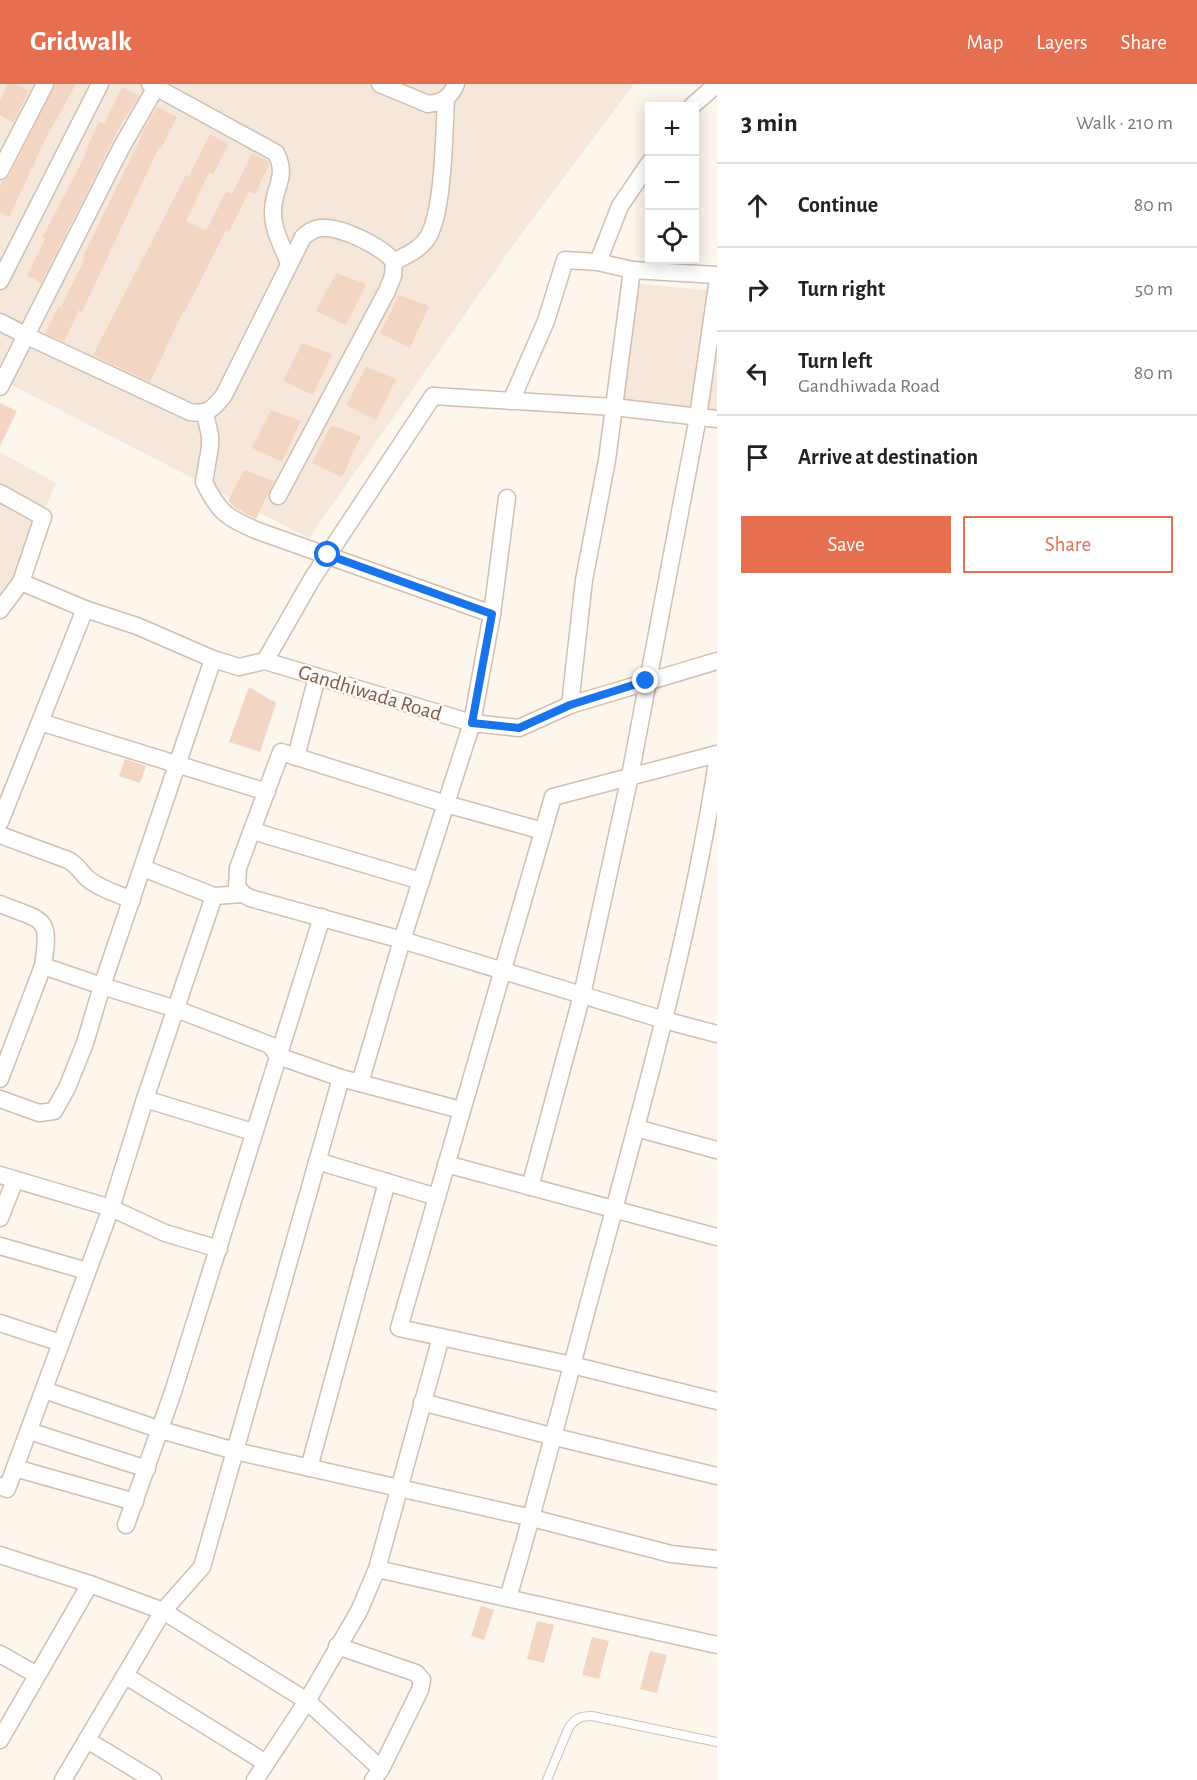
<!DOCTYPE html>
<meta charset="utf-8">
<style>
:root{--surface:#fff;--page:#f6f6f6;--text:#222;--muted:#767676;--line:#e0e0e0;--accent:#e76f51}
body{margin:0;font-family:"Alegreya Sans",sans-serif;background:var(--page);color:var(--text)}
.controls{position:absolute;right:18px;top:18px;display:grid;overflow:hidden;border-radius:0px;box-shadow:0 3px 15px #0003}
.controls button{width:54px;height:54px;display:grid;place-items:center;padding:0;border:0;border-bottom:2px solid var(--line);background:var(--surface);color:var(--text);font:30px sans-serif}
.stop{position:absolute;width:18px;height:18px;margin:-14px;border:4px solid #1a73e8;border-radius:50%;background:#fff}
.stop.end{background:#1a73e8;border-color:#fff;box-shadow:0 2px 6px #0008}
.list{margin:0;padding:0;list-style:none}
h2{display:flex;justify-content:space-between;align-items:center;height:78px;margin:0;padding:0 24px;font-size:26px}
h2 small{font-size:20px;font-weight:400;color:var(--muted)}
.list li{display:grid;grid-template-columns:39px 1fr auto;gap:18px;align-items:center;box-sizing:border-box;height:84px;padding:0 24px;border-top:2px solid var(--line)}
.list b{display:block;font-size:22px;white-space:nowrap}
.list p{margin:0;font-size:20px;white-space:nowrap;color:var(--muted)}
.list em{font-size:20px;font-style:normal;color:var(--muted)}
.actions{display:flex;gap:12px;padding:18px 24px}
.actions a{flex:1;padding:14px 0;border:2px solid var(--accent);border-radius:0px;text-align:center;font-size:21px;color:var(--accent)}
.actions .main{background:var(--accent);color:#fff}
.icon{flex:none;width:33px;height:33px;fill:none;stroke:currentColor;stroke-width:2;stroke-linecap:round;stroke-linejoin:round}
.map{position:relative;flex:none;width:717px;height:1696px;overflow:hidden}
header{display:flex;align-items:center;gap:36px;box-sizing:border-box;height:84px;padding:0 30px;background:var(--accent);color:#fff}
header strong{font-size:28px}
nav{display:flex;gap:33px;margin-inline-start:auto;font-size:21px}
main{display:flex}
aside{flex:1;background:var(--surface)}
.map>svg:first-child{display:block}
.residential{fill:#f5e8da}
.building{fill:#f3d5c3}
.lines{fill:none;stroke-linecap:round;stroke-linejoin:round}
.service-casing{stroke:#d1beb0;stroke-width:10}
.minor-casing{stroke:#d1beb0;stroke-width:19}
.service{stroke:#fff;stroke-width:8}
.minor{stroke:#fff;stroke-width:16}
.route{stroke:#1a73e8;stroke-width:8}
.labels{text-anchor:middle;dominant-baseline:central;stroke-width:4.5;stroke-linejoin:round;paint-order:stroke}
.street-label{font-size:21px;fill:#7a5c4d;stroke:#fffaf3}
</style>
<header>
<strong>Gridwalk</strong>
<nav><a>Map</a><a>Layers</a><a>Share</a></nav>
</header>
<main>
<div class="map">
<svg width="717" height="1696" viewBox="0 0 717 1696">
<rect width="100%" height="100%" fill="#fdf6ec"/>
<!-- residential -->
<g class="residential">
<polygon points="0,0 634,0 521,150 309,454 0,295"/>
<polygon points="631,199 717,207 717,336 614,323"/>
<polygon points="0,368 56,399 0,527"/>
</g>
<!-- building -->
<g class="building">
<polygon points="8,0 15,0 29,7 13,39 0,31 0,16"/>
<polygon points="55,0 76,0 47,52 9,133 0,128 0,103 3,97 9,92"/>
<polygon points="122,3 139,12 120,42 41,199 27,191 45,155 42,154 86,70 84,69 99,38 104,40"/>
<polygon points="157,23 177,33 161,65 159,63 82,228 79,226 64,258 45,249 59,222 61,223 85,174 83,173 141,53 140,53"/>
<polygon points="210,50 228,60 213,91 209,89 186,137 206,147 226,107 232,110 252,69 268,77 269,81 255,110 249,107 229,148 226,146 184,229 183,228 150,298 93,271 186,91 189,92"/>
<polygon points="336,189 366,200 346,241 316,227"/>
<polygon points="399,211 429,222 410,264 380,249"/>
<polygon points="302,259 332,270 313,311 283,297"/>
<polygon points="366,283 396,295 376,336 346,321"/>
<polygon points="0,319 17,327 0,362"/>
<polygon points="271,326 301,337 282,378 252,364"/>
<polygon points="331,341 361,352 342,393 312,379"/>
<polygon points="244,386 274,397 256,435 237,425 228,417"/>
<polygon points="249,603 276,619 260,668 229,658"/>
<polygon points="125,675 146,682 140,699 119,692"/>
<polygon points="481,1522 494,1526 484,1556 471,1552"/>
<polygon points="537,1537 554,1541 544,1579 527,1575"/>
<polygon points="592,1553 609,1557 599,1595 582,1591"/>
<polygon points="650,1567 667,1571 657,1609 640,1605"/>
</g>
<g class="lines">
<!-- service casing -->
<g class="service-casing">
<path id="service" d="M547 1696 569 1643C576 1634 581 1632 592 1632L717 1658"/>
</g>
<!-- minor casing -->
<g class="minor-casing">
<g id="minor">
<path d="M150 0 276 69C289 94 272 105 273 129 273 146 283 164 289 179"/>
<path d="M380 0 428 20C442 19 451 13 456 0"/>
<polyline points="692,22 717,0"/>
<polyline points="650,78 620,122 598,178 632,186 717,191"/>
<polyline points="0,87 45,0"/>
<path d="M394 178C406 171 420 166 428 153 444 126 444 48 446 15"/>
<polyline points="0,197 100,0"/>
<path d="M0 238 27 252 190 328C208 331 214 324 224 311L303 153C309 148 313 145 320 144 340 142 382 162 394 178L393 192 387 207 278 412"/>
<polyline points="0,303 121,64 156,3"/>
<polyline points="511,317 546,237 565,176 598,178"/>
<path d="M205 329 210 352V363L204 398C219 429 226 433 258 447L492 530"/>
<polyline points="0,409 43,433 21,498 85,525 137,542 213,575 239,583 265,577 312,495 433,312 614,323 717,335"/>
<polyline points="0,526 21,498"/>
<polyline points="265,577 472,639 519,644 570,621 717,577"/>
<polyline points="570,621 584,496 607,376 632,186"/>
<polyline points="40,638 267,708"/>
<polyline points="717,670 553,713 399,1244 572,1281 717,1317"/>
<polyline points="296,673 317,593"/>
<polyline points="0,738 85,525"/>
<polyline points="253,747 421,797"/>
<polyline points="543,747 446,720 281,668 238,784 237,803 243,810 250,814 402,856 664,936 717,950"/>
<path d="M0 751 68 776C78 781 80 788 88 795 100 805 118 810 132 816"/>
<polyline points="143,784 214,812 243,810"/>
<path d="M0 820C44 838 51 831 43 882"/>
<polyline points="0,995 43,882 102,902 213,575"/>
<polyline points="360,999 402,856 472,639 492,530 507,414"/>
<polyline points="0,1015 39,1029 54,1027 67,1004 85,959 102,902 176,925 270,961 278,972 341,994 461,1026"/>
<polyline points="145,1015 253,1048"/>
<polyline points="636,1044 717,1066"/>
<polyline points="317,1077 437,1113"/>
<polyline points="446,1080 717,1153"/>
<polyline points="0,1091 111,1124 165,1149 219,1165"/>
<polyline points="530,1103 582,911 630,692 698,333 717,201"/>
<polyline points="0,1134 15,1096"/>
<polyline points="0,1162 87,1187"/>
<polyline points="0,1239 61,1259"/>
<polyline points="44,1306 161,1346 235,1367 532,1434 671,1470 717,1475"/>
<polyline points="422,1318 555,1353 717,1392"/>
<polyline points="29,1347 147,1385"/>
<polyline points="15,1384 135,1418"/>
<polyline points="309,1384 387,1098"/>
<polyline points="0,1402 7,1405 111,1124 145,1015 214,812"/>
<polyline points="126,1441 173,1308 322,833"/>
<polyline points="0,1471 90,1500 0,1656"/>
<polyline points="377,1485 717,1561"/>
<polyline points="90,1500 163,1527 307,1617 381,1685"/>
<path d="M508 1514C543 1396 572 1278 605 1159 648 1000 692 841 717 678"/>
<polyline points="337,1562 416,1589 422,1596 420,1606 381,1685 373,1696"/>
<polyline points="0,1570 37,1591"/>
<polyline points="126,1592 266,1679"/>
<polyline points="87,1656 153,1696"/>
<polyline points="63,1696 163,1527 202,1483 341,994"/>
<polyline points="255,1696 307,1617 359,1527 377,1485 441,1253"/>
</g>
</g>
<!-- service -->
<use href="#service" class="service"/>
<!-- minor -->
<use href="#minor" class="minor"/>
</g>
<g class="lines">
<!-- route -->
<polyline class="route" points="328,471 492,530 472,639 519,644 570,621 646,597"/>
</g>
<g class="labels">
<!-- street labels -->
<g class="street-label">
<text transform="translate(370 609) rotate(17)">Gandhiwada Road</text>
</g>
</g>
</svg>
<div class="controls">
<button>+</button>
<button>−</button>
<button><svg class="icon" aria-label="locate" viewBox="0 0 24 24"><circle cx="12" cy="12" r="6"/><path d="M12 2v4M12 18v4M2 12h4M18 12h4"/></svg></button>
</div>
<div class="stop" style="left:328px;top:471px"></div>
<div class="stop end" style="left:646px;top:597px"></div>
</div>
<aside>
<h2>3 min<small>Walk · 210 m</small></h2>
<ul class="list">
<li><svg class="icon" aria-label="ahead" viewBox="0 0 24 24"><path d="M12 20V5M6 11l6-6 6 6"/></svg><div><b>Continue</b></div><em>80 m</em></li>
<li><svg class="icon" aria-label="right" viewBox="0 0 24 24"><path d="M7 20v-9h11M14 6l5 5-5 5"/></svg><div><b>Turn right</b></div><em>50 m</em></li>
<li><svg class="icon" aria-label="left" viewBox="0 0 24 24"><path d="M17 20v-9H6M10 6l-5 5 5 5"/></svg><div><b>Turn left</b><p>Gandhiwada Road</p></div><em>80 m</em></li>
<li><svg class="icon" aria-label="arrive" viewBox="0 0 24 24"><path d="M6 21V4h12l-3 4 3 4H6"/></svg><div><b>Arrive at destination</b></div></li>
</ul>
<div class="actions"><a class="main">Save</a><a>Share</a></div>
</aside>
</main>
